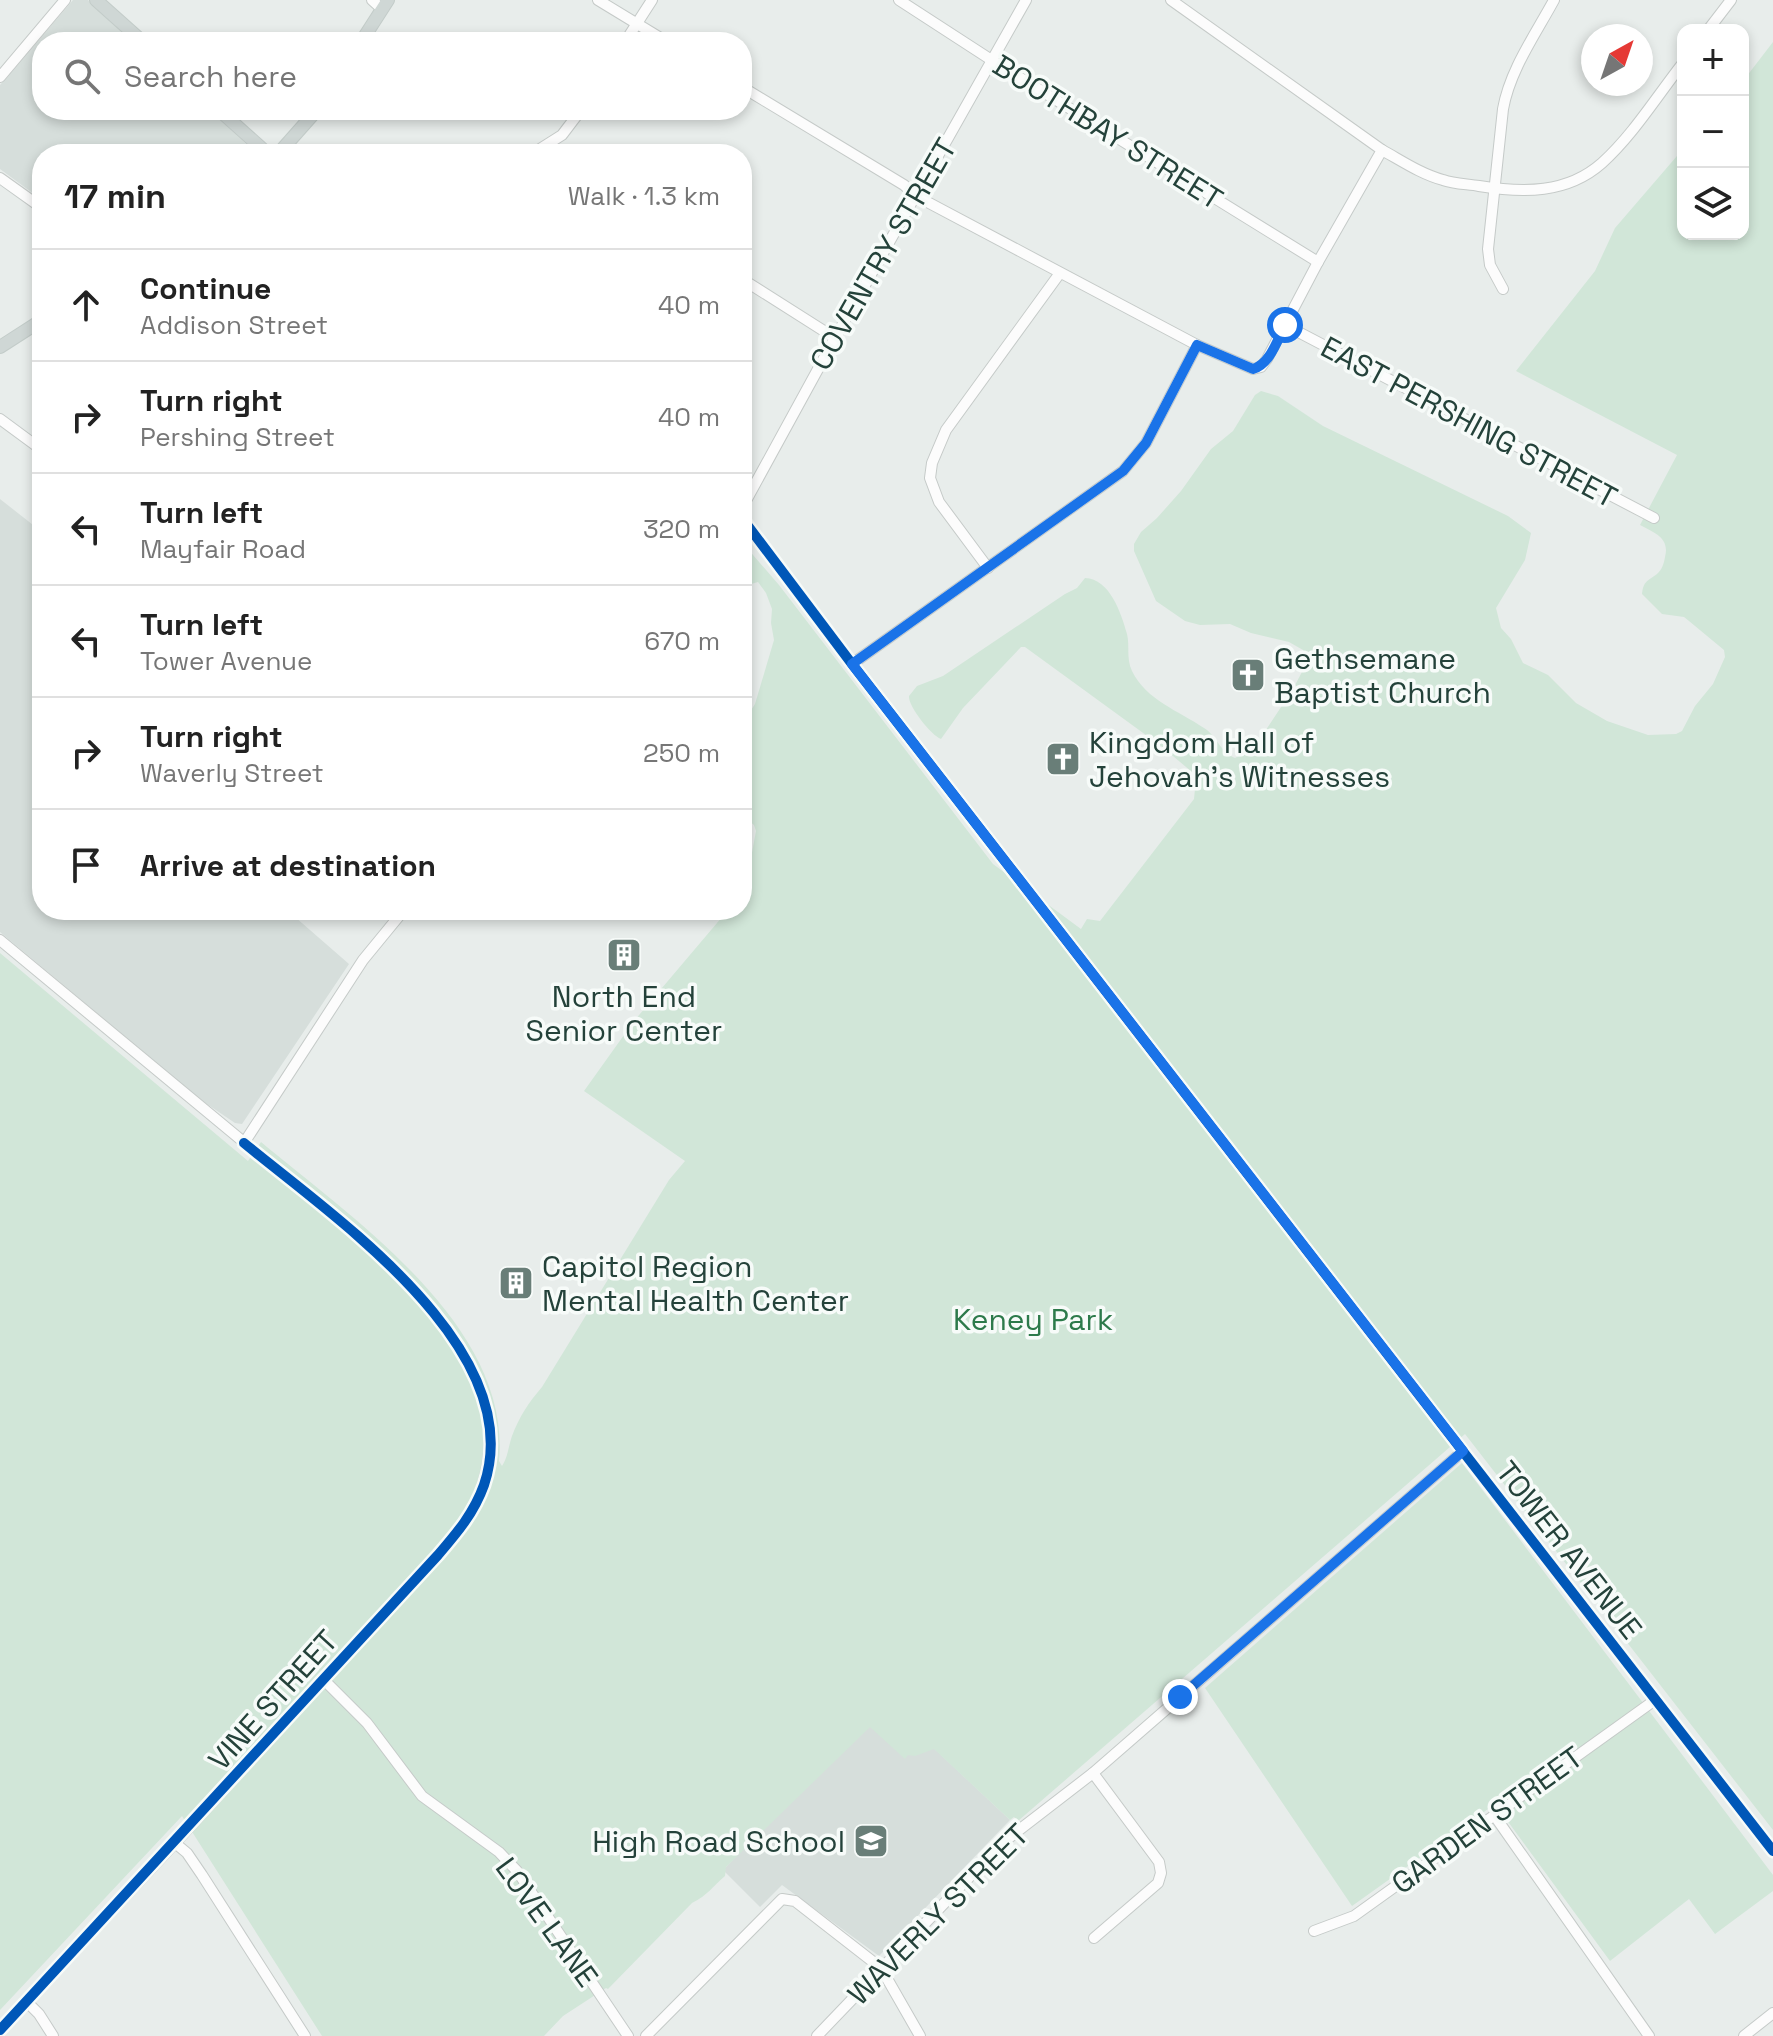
<!DOCTYPE html>
<meta charset="utf-8">
<style>
:root{--surface:#fff;--page:#f2f2f2;--text:#222;--muted:#767676;--line:#e0e0e0}
body{margin:0;font-family:"Space Grotesk",sans-serif;background:var(--page);color:var(--text)}
.controls{position:absolute;right:24px;top:24px;display:grid;overflow:hidden;border-radius:16px;box-shadow:0 4px 12px #0003}
.controls button{width:72px;height:72px;display:grid;place-items:center;padding:0;border:0;border-bottom:2px solid var(--line);background:var(--surface);color:var(--text);font:40px sans-serif}
.compass{position:absolute;left:1581px;top:24px;width:72px;height:72px;border-radius:50%;background:var(--surface);box-shadow:0 4px 12px #0003;rotate:40deg}
.stop{position:absolute;width:24px;height:24px;margin:-18px;border:6px solid #1a73e8;border-radius:50%;background:#fff}
.stop.end{background:#1a73e8;border-color:#fff;box-shadow:0 2px 8px #0008}
.list{margin:0;padding:0;list-style:none}
h2{display:flex;justify-content:space-between;align-items:center;height:104px;margin:0;padding:0 32px;font-size:34px}
h2 small{font-size:26px;font-weight:400;color:var(--muted)}
.list li{display:grid;grid-template-columns:52px 1fr auto;gap:24px;align-items:center;box-sizing:border-box;height:112px;padding:0 32px;border-top:2px solid var(--line)}
.list b{display:block;font-size:30px;white-space:nowrap}
.list p{margin:0;font-size:26px;white-space:nowrap;color:var(--muted)}
.list em{font-size:26px;font-style:normal;color:var(--muted)}
.icon{flex:none;width:44px;height:44px;fill:none;stroke:currentColor;stroke-width:2;stroke-linecap:round;stroke-linejoin:round}
.map{position:relative;flex:none;width:1773px;height:2036px;overflow:hidden}
.search{position:absolute;background:var(--surface);box-shadow:0 4px 12px #0003;left:32px;top:32px;width:720px;height:88px;display:flex;align-items:center;gap:20px;box-sizing:border-box;padding:0 28px;border-radius:32px;color:var(--muted);font-size:30px}
.panel{position:absolute;background:var(--surface);box-shadow:0 4px 12px #0003;left:32px;top:144px;width:720px;height:776px;border-radius:32px}
.map>svg:first-child{display:block}
.built{fill:#d6dedb}
.green{fill:#d1e6d8}
.lines{fill:none;stroke-linecap:round;stroke-linejoin:round}
.minor-casing{stroke:#c5cac8;stroke-width:12}
.major-casing{stroke:#c3ccc9;stroke-width:14}
.minor{stroke:#fcfcfc;stroke-width:10}
.major{stroke:#cfd7d5;stroke-width:12}
.cycleway-casing{stroke:#f7fbf9;stroke-width:15}
.cycleway{stroke:#0057b8;stroke-width:10}
.route{stroke:#1a73e8;stroke-width:10}
.labels{text-anchor:middle;dominant-baseline:central;stroke-width:7;stroke-linejoin:round;paint-order:stroke}
.street-label{font-size:30px;fill:#24423a;stroke:#f7fbf9}
.poi-label{font-size:30px;fill:#24423a;stroke:#f7fbf9;text-anchor:start}
.park-label{font-size:30px;fill:#2d7a4b;stroke:#f7fbf9}
</style>
<div class="map">
<svg width="1773" height="2036" viewBox="0 0 1773 2036">
<rect width="100%" height="100%" fill="#e8edeb"/>
<!-- built -->
<g class="built">
<polygon points="73,0 88,0 134,42 42,42 42,110 209,110 257,154 42,154 42,200 0,169 0,85"/>
<polygon points="0,499 42,532 42,910 287,910 349,964 242,1124 235,1123 201,1100 0,932"/>
<polygon points="866,1723 924,1739 1010,1820 879,1956 782,1885 760,1907 723,1870"/>
</g>
<!-- green -->
<g class="green">
<path d="M1773 42V1830L1465 1434 1018 1821 1014 1817 1010 1820 934 1749 915 1756 908 1755 905 1759 870 1727 726 1867 725 1876C712 1887 708 1895 692 1903L608 1989 606 1988 563 2016 544 2036H322L182 1816 0 2010V953L248 1161 261 1142C353 1219 512 1326 499 1461L502 1466C508 1457 508 1448 512 1436 519 1417 529 1402 542 1387L669 1180 685 1161 584 1091 634 1021 728 910H742V894L745 890 756 831 754 825 742 815V724L755 704 774 640 771 623 772 609 766 593 758 582 751 584 742 578V548H747L779 585 993 864 1081 929 1087 919 1100 921 1194 799 1196 779 1192 772 1161 746 1025 647H1021L963 708 941 739C931 735 908 706 909 696L917 686 943 676 1065 594 1077 588 1085 578C1110 579 1121 613 1127 634 1130 646 1126 658 1132 671 1146 700 1179 711 1204 728 1217 736 1220 752 1235 758L1254 748 1293 689 1303 670 1305 656 1303 650 1289 642 1251 633 1230 624 1200 625 1185 621 1156 601 1134 551V544L1141 532 1157 518 1181 491 1211 449 1233 431 1255 395 1261 391 1278 396 1323 426 1508 516 1531 533 1525 560 1496 608 1501 628 1511 639 1523 663 1548 675 1576 703 1607 721 1648 735 1676 734 1682 731 1695 706 1713 684 1725 657 1724 650 1689 621 1684 617 1662 614 1642 594C1643 581 1648 581 1657 574 1662 570 1664 563 1665 557 1670 538 1655 533 1640 525L1677 455 1516 371 1595 271 1615 228 1683 149V234H1743V81Z"/>
<polygon points="1462,1463 1773,1875 1773,1891 1715,1934 1689,1899 1610,1961 1495,1804 1352,1906 1205,1688"/>
</g>
<g class="lines">
<!-- minor casing -->
<g class="minor-casing">
<g id="minor">
<polyline points="372,0 382,9"/>
<polyline points="598,0 667,42"/>
<polyline points="899,0 993,61 1318,262"/>
<path d="M1171 0 1382 150C1402 161 1421 174 1443 180 1454 184 1468 184 1479 186 1523 193 1567 194 1602 163 1633 135 1657 96 1683 63"/>
<polyline points="1708,30 1731,0"/>
<polyline points="625,42 652,0"/>
<polyline points="0,77 65,0"/>
<polyline points="742,87 904,185 916,196 1197,345 1253,369 1261,367 1267,359 1318,262 1382,150"/>
<polyline points="532,154 562,135 581,110"/>
<polyline points="0,178 42,208"/>
<polyline points="742,279 835,338"/>
<path d="M1503 289 1490 265 1488 249 1503 109C1510 70 1535 35 1554 0"/>
<polyline points="1285,325 1654,518"/>
<polyline points="0,419 42,450"/>
<polyline points="742,508 835,338 1026,0"/>
<polyline points="988,568 939,502 930,478 932,463 946,430 1060,273"/>
<polyline points="852,664 1123,471 1146,443 1197,345"/>
<path d="M0 940 381 1256C460 1330 531 1423 461 1529L175 1843 0 2030"/>
<polyline points="244,1143 363,960 404,910"/>
<polyline points="324,1680 367,1723 422,1796 499,1852 517,1871 628,2036"/>
<polyline points="1093,1773 1159,1862 1161,1873 1158,1883 1094,1938"/>
<polyline points="1494,1815 1649,2036"/>
<polyline points="175,1843 187,1853 202,1875 305,2036"/>
<polyline points="1314,1931 1354,1916 1655,1700"/>
<polyline points="27,2002 39,2014 53,2036"/>
<polyline points="646,2036 782,1899 795,1901 881,1968 920,2036"/>
<polyline points="817,2036 1001,1844 1093,1773 1463,1451"/>
<polyline points="1744,2036 1773,2013"/>
</g>
</g>
<!-- major casing -->
<g class="major-casing">
<g id="major">
<polyline points="96,0 143,42"/>
<polyline points="361,42 388,0"/>
<polyline points="219,110 268,154"/>
<polyline points="278,154 317,110"/>
<polyline points="0,347 42,320"/>
<polyline points="742,518 852,664 1773,1851"/>
</g>
</g>
<!-- minor -->
<use href="#minor" class="minor"/>
<!-- major -->
<use href="#major" class="major"/>
<!-- cycleway casing -->
<g class="cycleway-casing">
<g id="cycleway">
<polyline points="742,518 852,664 1773,1851"/>
<path d="M0 2030 438 1555C457 1533 474 1513 484 1485 530 1349 332 1216 244 1143"/>
</g>
</g>
<!-- cycleway -->
<use href="#cycleway" class="cycleway"/>
</g>
<g class="lines">
<!-- route -->
<path class="route" d="M1180 1697 1463 1451 852 664 1123 471 1146 443 1197 345 1253 369C1270 364 1277 341 1285 325"/>
</g>
<!-- icons -->
<defs>
<g id="church-square" transform="scale(1.8)"><rect x="-9" y="-9" width="18" height="18" rx="4" fill="#697e78" stroke="#f7fbf9"/><path d="M-1.2-6h2.4v3.5h3.3v2.4h-3.3V6h-2.4V-.1h-3.3v-2.4h3.3Z" fill="#fff"/></g>
<g id="building-square" transform="scale(1.8)"><rect x="-9" y="-9" width="18" height="18" rx="4" fill="#697e78" stroke="#f7fbf9"/><path d="M-4-6H4V6H1V3H-1V6H-4ZM-2.5-4.3h1.7v1.8h-1.7ZM.8-4.3h1.7v1.8H.8ZM-2.5-1h1.7V.8h-1.7ZM.8-1h1.7V.8H.8Z" fill="#fff"/></g>
<g id="school-square" transform="scale(1.8)"><rect x="-9" y="-9" width="18" height="18" rx="4" fill="#697e78" stroke="#f7fbf9"/><path d="M0-5L7-2L0 1L-7-2ZM-4 1L0 2.5L4 1V4Q0 6-4 4Z" fill="#fff"/></g>
</defs>
<g fill-rule="evenodd">
<use href="#church-square" x="1248" y="675"/>
<use href="#church-square" x="1063" y="759"/>
<use href="#building-square" x="624" y="955"/>
<use href="#building-square" x="516" y="1283"/>
<use href="#school-square" x="871" y="1841"/>
</g>
<g class="labels">
<!-- street labels -->
<g class="street-label">
<text transform="translate(1108 132) rotate(32)">BOOTHBAY STREET</text>
<text transform="translate(883 254) rotate(-60)">COVENTRY STREET</text>
<text transform="translate(1469 422) rotate(28)">EAST PERSHING STREET</text>
<text transform="translate(1569 1550) rotate(52)">TOWER AVENUE</text>
<text transform="translate(273 1700) rotate(-48)">VINE STREET</text>
<text transform="translate(1487 1820) rotate(-36)">GARDEN STREET</text>
<text transform="translate(938 1914) rotate(-45)">WAVERLY STREET</text>
<text transform="translate(547 1922) rotate(54)">LOVE LANE</text>
</g>
<!-- poi labels -->
<g class="poi-label">
<text x="1274" y="658">Gethsemane<tspan x="1274" dy="34">Baptist Church</tspan></text>
<text x="1089" y="742">Kingdom Hall of<tspan x="1089" dy="34">Jehovah's Witnesses</tspan></text>
<text x="624" y="996" text-anchor="middle">North End<tspan x="624" dy="34">Senior Center</tspan></text>
<text x="542" y="1266">Capitol Region<tspan x="542" dy="34">Mental Health Center</tspan></text>
<text x="845" y="1841" text-anchor="end">High Road School</text>
</g>
<!-- park labels -->
<g class="park-label">
<text x="1033" y="1319">Keney Park</text>
</g>
</g>
</svg>
<div class="controls">
<button>+</button>
<button>−</button>
<button><svg class="icon" aria-label="layers" viewBox="0 0 24 24"><path d="M12 4l9 5-9 5-9-5zM3 14l9 5 9-5"/></svg></button>
</div>
<svg class="compass" viewBox="-18 -18 36 36"><path d="M0-13l5 13h-10z" fill="#e53935"/><path d="M0 13l5-13h-10z" fill="#767676"/></svg>
<div class="stop" style="left:1285px;top:325px"></div>
<div class="stop end" style="left:1180px;top:1697px"></div>
<div class="search"><svg class="icon" aria-label="search" viewBox="0 0 24 24"><circle cx="10" cy="10" r="6"/><path d="M15 15l6 6"/></svg>Search here</div>
<section class="panel">
<h2>17 min<small>Walk · 1.3 km</small></h2>
<ul class="list">
<li><svg class="icon" aria-label="ahead" viewBox="0 0 24 24"><path d="M12 20V5M6 11l6-6 6 6"/></svg><div><b>Continue</b><p>Addison Street</p></div><em>40 m</em></li>
<li><svg class="icon" aria-label="right" viewBox="0 0 24 24"><path d="M7 20v-9h11M14 6l5 5-5 5"/></svg><div><b>Turn right</b><p>Pershing Street</p></div><em>40 m</em></li>
<li><svg class="icon" aria-label="left" viewBox="0 0 24 24"><path d="M17 20v-9H6M10 6l-5 5 5 5"/></svg><div><b>Turn left</b><p>Mayfair Road</p></div><em>320 m</em></li>
<li><svg class="icon" aria-label="left" viewBox="0 0 24 24"><path d="M17 20v-9H6M10 6l-5 5 5 5"/></svg><div><b>Turn left</b><p>Tower Avenue</p></div><em>670 m</em></li>
<li><svg class="icon" aria-label="right" viewBox="0 0 24 24"><path d="M7 20v-9h11M14 6l5 5-5 5"/></svg><div><b>Turn right</b><p>Waverly Street</p></div><em>250 m</em></li>
<li><svg class="icon" aria-label="arrive" viewBox="0 0 24 24"><path d="M6 21V4h12l-3 4 3 4H6"/></svg><div><b>Arrive at destination</b></div></li>
</ul>
</section>
</div>
